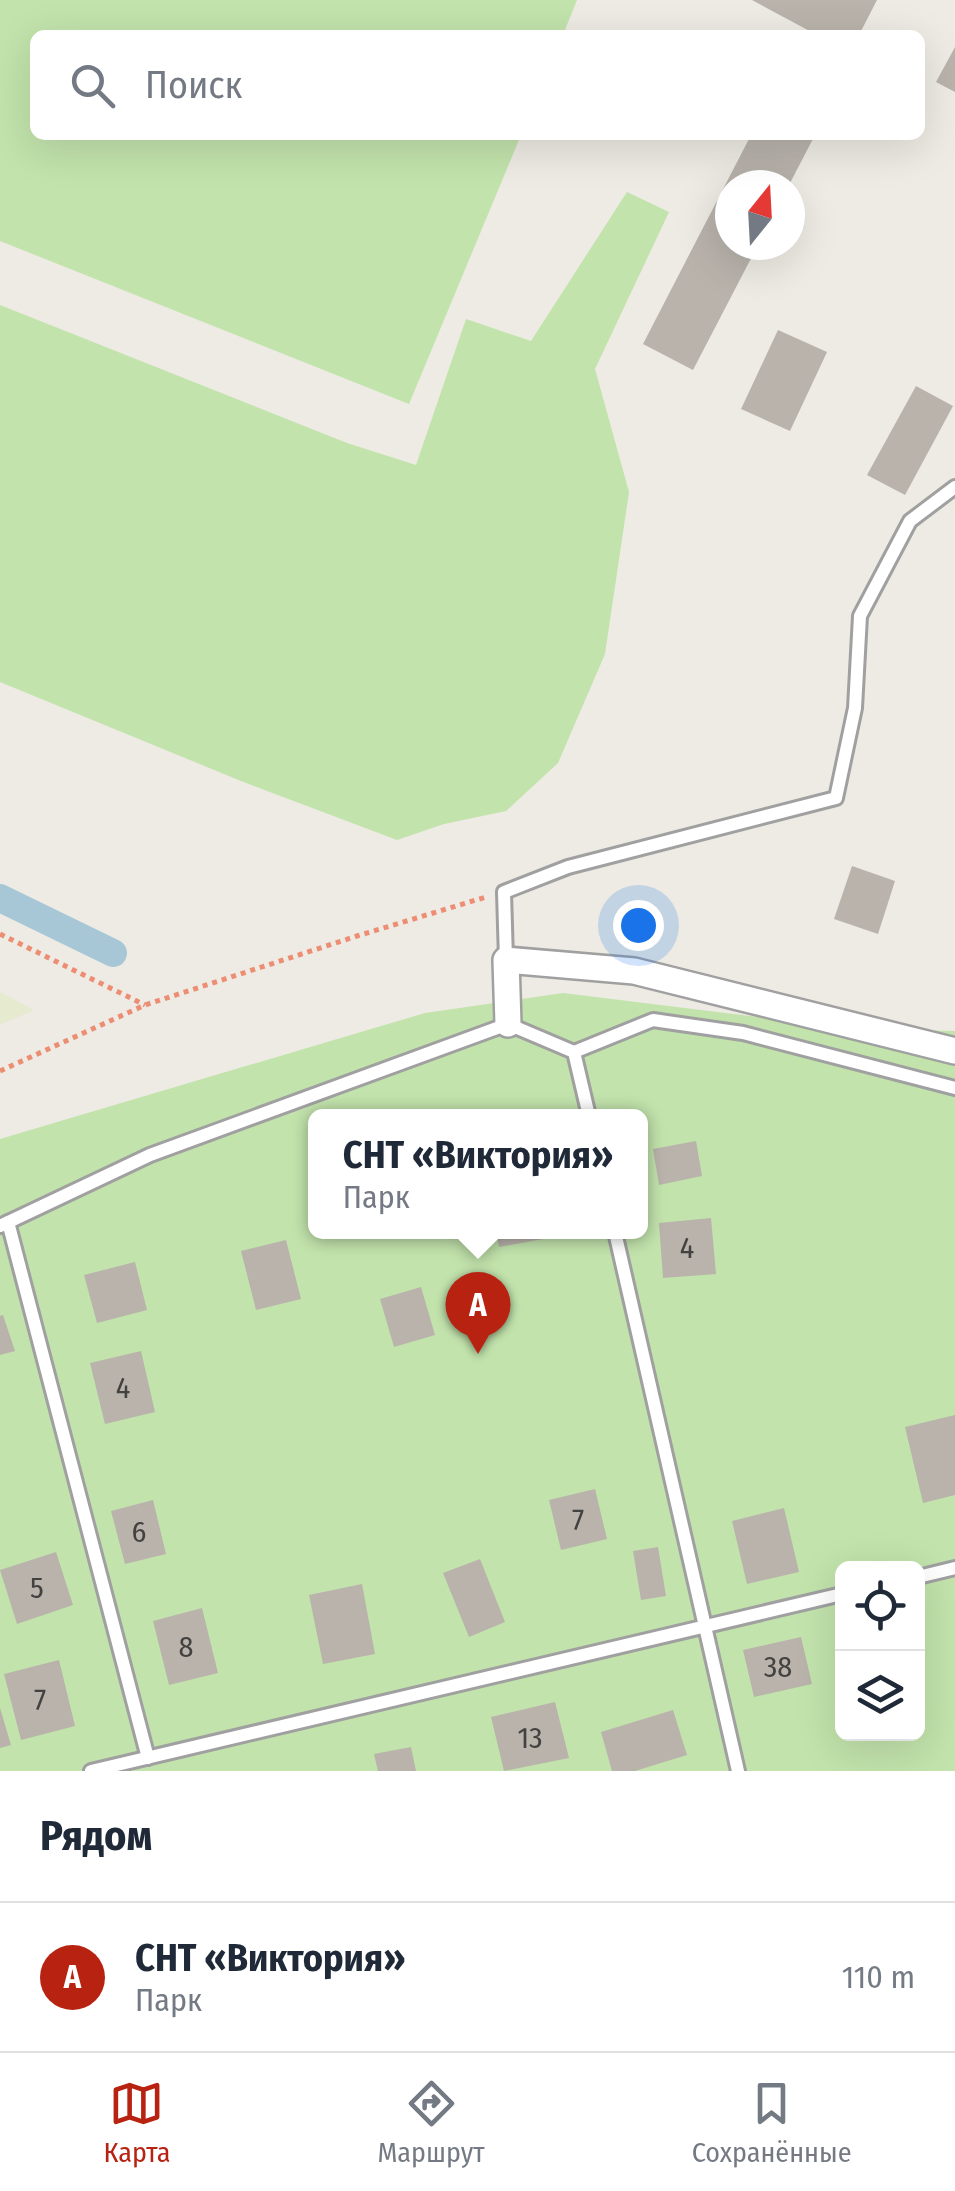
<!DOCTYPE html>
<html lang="ru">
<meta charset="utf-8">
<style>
:root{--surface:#fff;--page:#f2f2f3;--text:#1f2937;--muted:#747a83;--line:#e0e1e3;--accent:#b82211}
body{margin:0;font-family:"Fira Sans Condensed",sans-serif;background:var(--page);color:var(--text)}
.controls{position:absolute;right:30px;bottom:30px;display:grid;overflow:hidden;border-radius:15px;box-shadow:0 10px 40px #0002}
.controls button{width:90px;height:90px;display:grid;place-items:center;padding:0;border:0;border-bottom:2px solid var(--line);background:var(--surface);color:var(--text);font:50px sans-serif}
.compass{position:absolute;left:715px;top:170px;width:90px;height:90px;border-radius:50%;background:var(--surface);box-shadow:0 10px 40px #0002;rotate:18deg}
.you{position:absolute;left:638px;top:925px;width:35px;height:35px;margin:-25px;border:8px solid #fff;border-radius:50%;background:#1a73e8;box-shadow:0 0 0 15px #1a73e833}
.badge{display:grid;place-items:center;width:65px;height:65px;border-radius:50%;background:var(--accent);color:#fff;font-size:32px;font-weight:700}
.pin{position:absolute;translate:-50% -82px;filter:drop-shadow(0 2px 5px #0008)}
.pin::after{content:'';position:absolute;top:52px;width:35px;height:30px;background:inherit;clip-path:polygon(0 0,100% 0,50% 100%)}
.popup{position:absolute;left:308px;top:1109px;width:340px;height:130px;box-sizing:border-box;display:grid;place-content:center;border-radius:15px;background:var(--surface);filter:drop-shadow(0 2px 8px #0005);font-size:32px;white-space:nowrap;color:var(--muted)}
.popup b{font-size:38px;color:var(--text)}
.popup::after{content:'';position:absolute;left:50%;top:100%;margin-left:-20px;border:20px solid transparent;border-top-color:var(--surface)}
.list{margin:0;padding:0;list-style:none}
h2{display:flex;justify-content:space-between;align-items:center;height:130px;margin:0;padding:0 40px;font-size:42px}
h2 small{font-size:32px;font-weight:400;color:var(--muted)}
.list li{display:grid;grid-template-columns:65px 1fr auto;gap:30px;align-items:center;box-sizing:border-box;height:150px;padding:0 40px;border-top:2px solid var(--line)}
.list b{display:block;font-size:38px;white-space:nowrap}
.list p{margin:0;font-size:32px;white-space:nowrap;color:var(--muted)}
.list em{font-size:32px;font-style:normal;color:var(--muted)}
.icon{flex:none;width:55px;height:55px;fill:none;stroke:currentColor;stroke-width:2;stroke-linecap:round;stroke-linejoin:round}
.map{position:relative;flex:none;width:955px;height:1771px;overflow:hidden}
.search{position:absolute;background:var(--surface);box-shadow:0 10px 40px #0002;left:30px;right:30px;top:30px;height:110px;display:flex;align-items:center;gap:25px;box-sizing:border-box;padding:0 35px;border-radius:15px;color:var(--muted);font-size:38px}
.sheet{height:280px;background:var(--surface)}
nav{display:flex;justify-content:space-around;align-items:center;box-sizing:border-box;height:140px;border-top:2px solid var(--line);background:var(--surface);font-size:28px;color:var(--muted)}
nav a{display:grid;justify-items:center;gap:5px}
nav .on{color:var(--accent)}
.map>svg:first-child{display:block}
.farmland{fill:#e6eacf}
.grass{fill:#c2e3ac;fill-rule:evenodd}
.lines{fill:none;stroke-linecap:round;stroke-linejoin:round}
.canal{stroke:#a7c7d7;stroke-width:28}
.building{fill:#b9b3ac}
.service-casing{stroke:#a0a0a0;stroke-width:18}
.minor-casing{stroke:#a0a0a0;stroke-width:30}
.path{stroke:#ed8d73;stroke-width:5;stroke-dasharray:5 5;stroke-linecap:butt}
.service{stroke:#fff;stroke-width:12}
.minor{stroke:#fff;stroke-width:25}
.labels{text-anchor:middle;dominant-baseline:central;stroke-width:8;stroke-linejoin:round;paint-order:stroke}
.number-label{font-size:30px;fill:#434240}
</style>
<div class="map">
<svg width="955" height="1771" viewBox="0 0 955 1771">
<rect width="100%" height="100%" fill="#edebe3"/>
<!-- farmland -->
<polygon class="farmland" points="0,992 34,1010 0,1025"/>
<!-- grass -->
<g class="grass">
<polygon points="0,0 577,0 563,35 35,35 35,135 521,135 409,404 0,241"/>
<polygon points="627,192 669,212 595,369 629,492 605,654 558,763 506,811 444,824 397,840 241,781 0,682 0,305 347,443 416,465 466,319 531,341"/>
<path d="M563 993 854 1029 955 1031V1771H0V1139L425 1013ZM316 1116H640V1232H316ZM842 1568H918V1734H842Z"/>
</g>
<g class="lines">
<!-- canal -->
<polyline class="canal" points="0,898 113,953"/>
</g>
<!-- building -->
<g class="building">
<polygon points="752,0 877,0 859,35 817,35"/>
<polygon points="955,47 955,92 936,82"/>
<polygon points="751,135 815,135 789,185 730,185 730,245 758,245 693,370 643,344"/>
<polygon points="778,330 827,352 790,431 741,409"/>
<polygon points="916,386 953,406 905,495 867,475"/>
<polygon points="852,866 895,881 878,934 834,919"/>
<polygon points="696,1141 702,1176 659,1185 653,1149"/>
<polygon points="711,1218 716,1274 663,1278 659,1223"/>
<polygon points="496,1232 548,1232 549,1238 499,1247"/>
<polygon points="286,1240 301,1299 256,1310 241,1251"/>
<polygon points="135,1262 147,1310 97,1323 84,1275"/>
<polygon points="421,1287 435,1335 394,1347 380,1299"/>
<polygon points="3,1315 15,1351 0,1355 0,1316"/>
<polygon points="141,1351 155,1412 105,1424 90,1363"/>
<polygon points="955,1415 955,1495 923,1503 905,1427"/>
<polygon points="595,1489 607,1539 561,1550 549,1500"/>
<polygon points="153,1500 166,1554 125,1564 111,1511"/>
<polygon points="784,1508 799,1572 747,1584 732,1521"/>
<polygon points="658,1547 666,1596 641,1600 633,1551"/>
<polygon points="56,1552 73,1605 17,1624 0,1570"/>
<polygon points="480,1559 505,1622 469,1637 443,1573"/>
<polygon points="362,1584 375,1654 323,1664 309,1595"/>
<polygon points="202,1608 218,1673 169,1685 153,1621"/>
<polygon points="801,1637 812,1684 754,1697 743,1650"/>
<polygon points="59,1660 75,1726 21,1740 4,1674"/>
<polygon points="555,1702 569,1758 504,1771 491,1717"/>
<polygon points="0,1708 11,1745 0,1748"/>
<polygon points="673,1710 687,1755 635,1771 612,1771 601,1732"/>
<polygon points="411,1747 416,1771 378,1771 374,1754"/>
</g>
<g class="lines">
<!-- service casing -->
<g class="service-casing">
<g id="service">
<polyline points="506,960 504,892 568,867 836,798 855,708 860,616 910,521 955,487"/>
<polyline points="574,1052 653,1020 743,1033 955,1088"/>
<polyline points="8,1222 148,1758"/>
<polyline points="0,1226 150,1155 508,1024 574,1052 589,1116"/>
<polyline points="615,1232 738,1771"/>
<polyline points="918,1577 955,1568"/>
<polyline points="91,1771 842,1594"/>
</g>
</g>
<!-- minor casing -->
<g class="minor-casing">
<polyline id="minor" points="508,1024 506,960 634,971 955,1051"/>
</g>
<!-- path -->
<g class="path">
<polyline points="0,934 145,1005"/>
<polyline points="0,1071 145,1005 357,936 486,897"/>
</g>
<!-- service -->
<use href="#service" class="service"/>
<!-- minor -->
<use href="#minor" class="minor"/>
</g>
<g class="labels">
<!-- number labels -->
<g class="number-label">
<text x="687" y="1248">4</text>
<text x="123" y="1388">4</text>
<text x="578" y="1520">7</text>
<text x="139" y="1532">6</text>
<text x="37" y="1588">5</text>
<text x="186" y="1647">8</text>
<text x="778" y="1667">38</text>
<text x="40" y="1700">7</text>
<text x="530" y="1738">13</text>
</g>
</g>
</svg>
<div class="controls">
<button><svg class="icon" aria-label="locate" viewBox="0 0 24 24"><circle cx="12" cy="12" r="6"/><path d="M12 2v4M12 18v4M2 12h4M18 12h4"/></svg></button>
<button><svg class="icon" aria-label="layers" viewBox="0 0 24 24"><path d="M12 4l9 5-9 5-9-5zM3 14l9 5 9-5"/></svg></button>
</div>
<svg class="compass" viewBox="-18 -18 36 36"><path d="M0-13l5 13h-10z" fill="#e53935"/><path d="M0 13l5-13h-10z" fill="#747a83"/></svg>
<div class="you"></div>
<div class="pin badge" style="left:478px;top:1354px">A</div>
<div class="popup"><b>СНТ «Виктория»</b>Парк</div>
<div class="search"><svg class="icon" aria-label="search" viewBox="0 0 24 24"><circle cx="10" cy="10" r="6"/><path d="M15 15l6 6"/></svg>Поиск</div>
</div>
<section class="sheet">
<h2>Рядом<small></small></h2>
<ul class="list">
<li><span class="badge">A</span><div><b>СНТ «Виктория»</b><p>Парк</p></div><em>110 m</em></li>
</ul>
</section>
<nav>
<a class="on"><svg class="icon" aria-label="map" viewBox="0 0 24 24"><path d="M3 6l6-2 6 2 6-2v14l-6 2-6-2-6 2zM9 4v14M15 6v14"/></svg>Карта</a>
<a><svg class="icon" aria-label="directions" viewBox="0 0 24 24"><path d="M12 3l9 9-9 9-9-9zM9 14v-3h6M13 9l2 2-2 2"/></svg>Маршрут</a>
<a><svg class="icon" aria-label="saved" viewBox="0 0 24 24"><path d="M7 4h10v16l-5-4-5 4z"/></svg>Сохранённые</a>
</nav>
